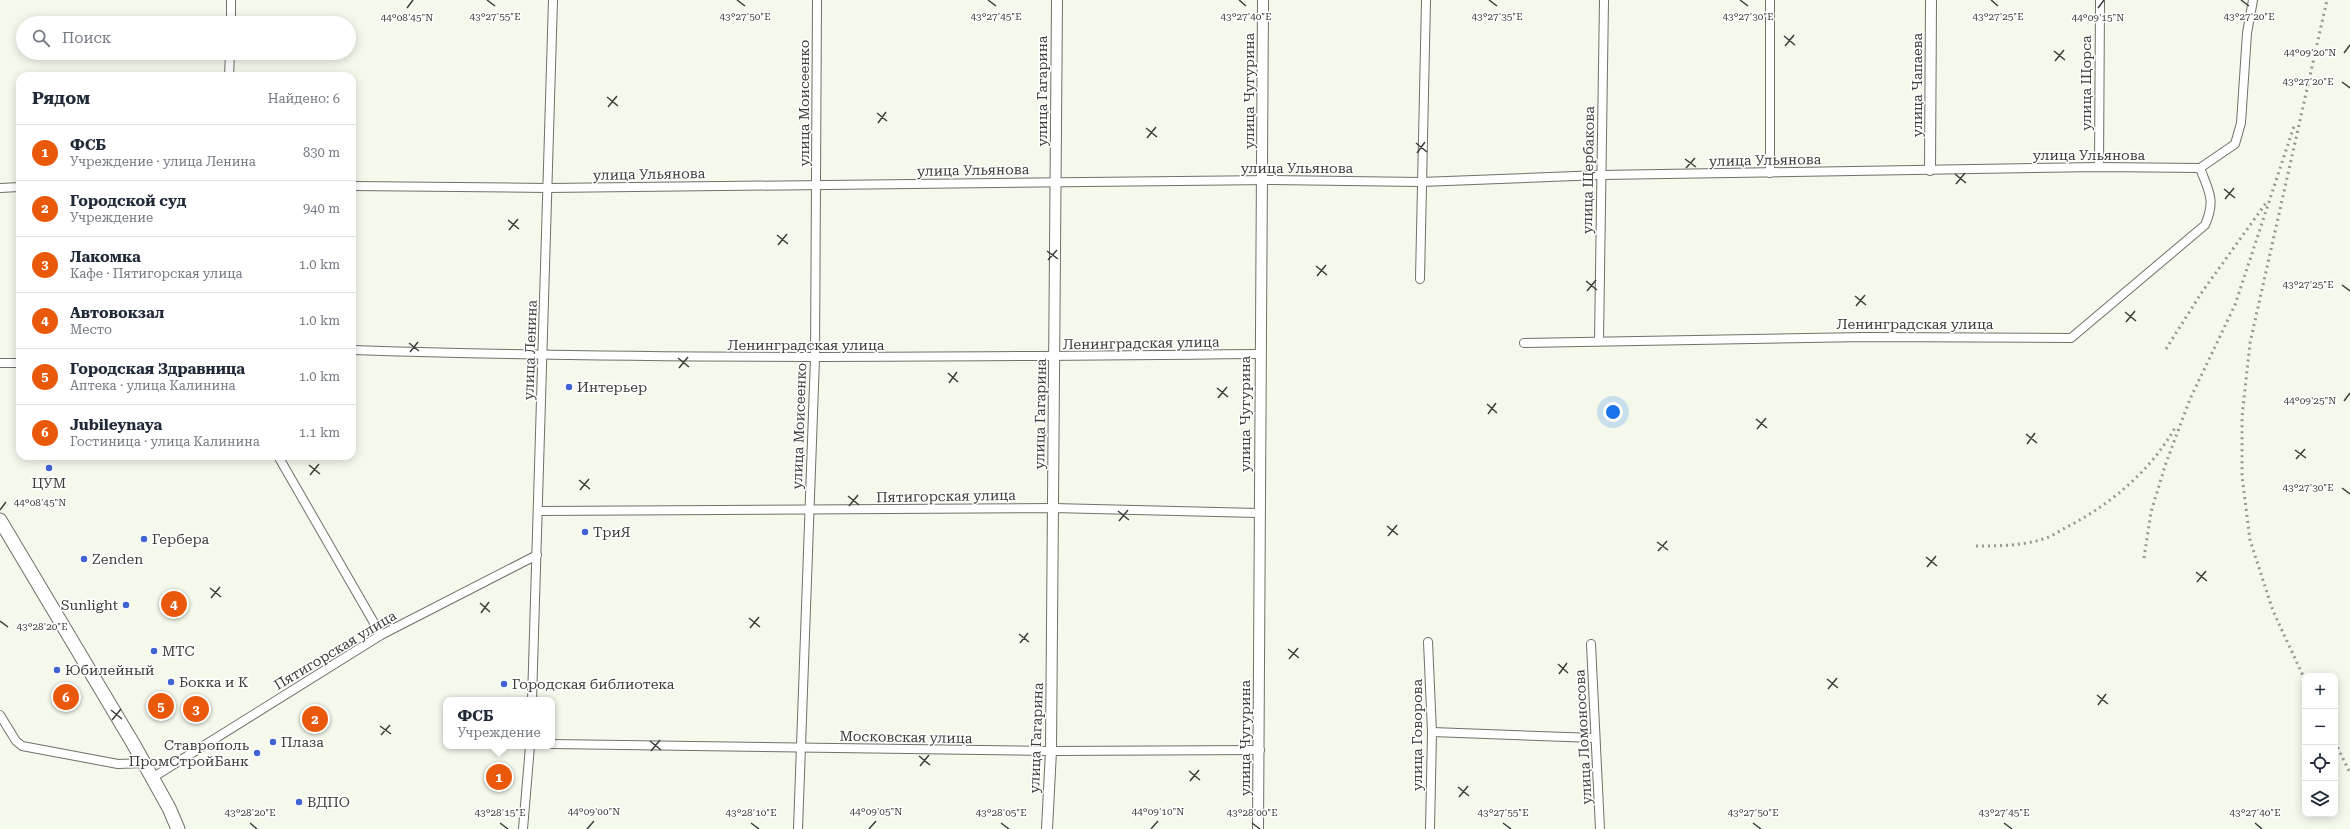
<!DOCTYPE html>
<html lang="ru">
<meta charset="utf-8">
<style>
:root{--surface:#fff;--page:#f2f2f3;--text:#1f2937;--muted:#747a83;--line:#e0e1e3;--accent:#ea580c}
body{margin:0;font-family:"Roboto Serif",serif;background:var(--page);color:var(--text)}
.controls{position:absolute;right:12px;bottom:12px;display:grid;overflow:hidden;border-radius:8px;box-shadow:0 2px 10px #0003}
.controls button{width:36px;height:36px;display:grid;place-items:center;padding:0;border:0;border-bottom:1px solid var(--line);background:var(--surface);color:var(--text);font:20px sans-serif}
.you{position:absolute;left:1613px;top:412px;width:14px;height:14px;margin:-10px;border:3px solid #fff;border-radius:50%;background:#1a73e8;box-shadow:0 0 0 6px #1a73e833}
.badge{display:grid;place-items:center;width:26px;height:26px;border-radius:50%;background:var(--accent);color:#fff;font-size:13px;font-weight:700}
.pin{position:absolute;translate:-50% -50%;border:2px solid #fff;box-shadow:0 1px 4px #0006}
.popup{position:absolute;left:443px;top:697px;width:112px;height:52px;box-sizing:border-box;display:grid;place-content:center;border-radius:8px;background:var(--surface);filter:drop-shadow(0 1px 3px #0005);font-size:13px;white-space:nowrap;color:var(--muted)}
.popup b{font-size:15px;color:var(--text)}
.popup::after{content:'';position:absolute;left:50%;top:100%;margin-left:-8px;border:8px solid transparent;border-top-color:var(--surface)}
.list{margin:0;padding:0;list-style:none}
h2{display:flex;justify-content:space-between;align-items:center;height:52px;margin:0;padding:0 16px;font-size:17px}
h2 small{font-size:13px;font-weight:400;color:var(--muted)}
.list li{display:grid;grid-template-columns:26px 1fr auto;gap:12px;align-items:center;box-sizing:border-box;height:56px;padding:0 16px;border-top:1px solid var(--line)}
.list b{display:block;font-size:15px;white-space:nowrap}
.list p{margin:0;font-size:13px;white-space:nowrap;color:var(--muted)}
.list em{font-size:13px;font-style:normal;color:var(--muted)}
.icon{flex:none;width:22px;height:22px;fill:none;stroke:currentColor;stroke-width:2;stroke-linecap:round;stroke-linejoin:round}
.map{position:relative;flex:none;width:2350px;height:829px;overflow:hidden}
.search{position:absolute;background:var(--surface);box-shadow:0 2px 10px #0003;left:16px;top:16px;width:340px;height:44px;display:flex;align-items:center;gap:10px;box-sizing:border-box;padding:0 14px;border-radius:22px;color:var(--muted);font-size:15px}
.panel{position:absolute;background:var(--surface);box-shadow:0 2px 10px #0003;left:16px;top:72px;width:340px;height:388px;border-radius:12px}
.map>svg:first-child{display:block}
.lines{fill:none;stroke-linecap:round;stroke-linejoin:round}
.minor-casing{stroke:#6e7267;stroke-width:10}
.tertiary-casing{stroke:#6e7267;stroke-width:12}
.primary-casing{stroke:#6e7267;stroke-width:15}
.minor{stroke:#fff;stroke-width:8}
.tertiary{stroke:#fff;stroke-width:10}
.primary{stroke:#fff;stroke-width:13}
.rail{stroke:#969990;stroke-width:3;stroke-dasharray:2 4;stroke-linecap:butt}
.ticks{fill:none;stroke:#3c3e39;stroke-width:1.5}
.poi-dot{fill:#4062d4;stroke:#fff;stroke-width:1.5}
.labels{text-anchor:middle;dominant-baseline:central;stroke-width:3;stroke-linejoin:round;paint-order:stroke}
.street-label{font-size:14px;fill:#3c3e39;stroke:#fff}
.poi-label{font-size:14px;fill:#3c3e39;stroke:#fff;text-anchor:start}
.ticks-label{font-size:10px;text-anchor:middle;fill:#3c3e39;stroke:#fff;stroke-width:3;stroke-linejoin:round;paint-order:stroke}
</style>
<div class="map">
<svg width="2350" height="829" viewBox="0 0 2350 829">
<rect width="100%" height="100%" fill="#f4f9ec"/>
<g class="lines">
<!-- minor casing -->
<g class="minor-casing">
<g id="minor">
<polyline points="1770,0 1770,173"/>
<polyline points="231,23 231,0"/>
<polyline points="229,76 230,53"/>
<polyline points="2099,167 2100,0"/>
<polyline points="352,186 548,188 1272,180 1421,182 1601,175 2099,167 2200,168 2235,144 2241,123 2247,33 2253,0"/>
<polyline points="0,188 20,187"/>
<polyline points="1420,279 1426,0"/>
<polyline points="1599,341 1604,0"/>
<path d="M1524 343 1865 337 2071 338 2205 225C2216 200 2209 192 2200 168"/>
<path d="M352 350C655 360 957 357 1259 354"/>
<polyline points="0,363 20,363"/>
<polyline points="278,456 381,635"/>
<polyline points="538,511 1053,508 1258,513"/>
<polyline points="1428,642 1432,732 1430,829"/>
<polyline points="1591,644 1600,829"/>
<polyline points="532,700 553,0"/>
<polyline points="0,715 16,741 22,746 118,764 144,763"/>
<polyline points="1432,732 1595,738"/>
<polyline points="552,744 1051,751 1260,750"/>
<polyline points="152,778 381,635 537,555"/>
<polyline points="523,829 530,746"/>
<polyline points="798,829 815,358 817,0"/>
</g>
</g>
<!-- tertiary casing -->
<g class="tertiary-casing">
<g id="tertiary">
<polyline points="1930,170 1931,0"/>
<polyline points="1047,829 1051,751 1057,0"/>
<polyline points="1258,829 1263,0"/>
</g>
</g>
<!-- primary casing -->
<g class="primary-casing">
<polyline id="primary" points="0,520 134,745 169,808 178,829"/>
</g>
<!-- minor -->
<use href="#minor" class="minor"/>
<!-- tertiary -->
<use href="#tertiary" class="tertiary"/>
<!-- primary -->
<use href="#primary" class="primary"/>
<!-- rail -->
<g class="rail">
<polyline points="2166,349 2202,292 2266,203"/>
<path d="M1976 546C1998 546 2021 546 2043 539 2050 537 2058 532 2065 528 2110 505 2151 471 2176 426"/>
<polyline points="2144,558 2151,512 2166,463 2190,399 2235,305 2295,123"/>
<polyline points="2305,680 2273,611 2250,540 2242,476 2242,417 2250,343 2327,0"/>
<polyline points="2335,742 2350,773"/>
</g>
</g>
<!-- ticks -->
<path class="ticks" d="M487 0 495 6M737 0 745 6M988 0 996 6M1239 0 1246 6M1489 0 1497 6M1740 0 1748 6M1991 0 1998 6M2241 0 2249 6M407 8 413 0M2098 8 2104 0M1784 36 1795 45M1785 46 1794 35M2054 51 2065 60M2344 53 2350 45M2055 61 2064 50M2342 82 2350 88M607 97 618 106M608 107 617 96M877 113 887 121M878 123 886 112M1146 128 1157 137M1147 138 1156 127M1416 143 1427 152M1417 153 1425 142M1685 159 1696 167M1686 168 1695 158M1955 174 1966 183M1956 184 1965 173M2224 189 2235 198M2225 199 2234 188M508 220 519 229M509 230 518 219M777 235 788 244M778 245 787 234M1047 251 1058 259M1048 260 1057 250M1316 266 1327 275M1317 276 1326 265M1586 281 1597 290M2342 285 2350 291M1587 291 1596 280M1855 296 1866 305M1856 306 1865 295M2125 312 2136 321M2126 322 2135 311M409 343 419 351M410 352 418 342M678 358 689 367M679 368 688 357M948 373 958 382M949 383 957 372M1217 388 1228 397M1218 398 1227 387M2344 401 2350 393M1487 404 1497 413M1488 414 1496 403M1756 419 1767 428M1757 429 1766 418M2026 434 2037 443M2027 444 2035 433M2295 450 2306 458M2296 459 2305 449M309 465 320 474M310 475 319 464M579 480 590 489M2342 488 2350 494M580 490 589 479M848 496 859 505M849 506 858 495M0 510 6 502M1118 511 1129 520M1119 521 1128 510M1387 526 1398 535M1388 536 1397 525M1657 542 1668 550M1658 551 1667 541M1926 557 1937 566M1927 567 1936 556M2196 572 2207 581M2197 582 2206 571M210 588 221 597M211 598 220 587M480 603 490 612M481 613 489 602M749 618 760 627M0 621 8 627M750 628 759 617M1019 634 1029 642M1020 643 1028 633M1288 649 1299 658M1289 659 1298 648M1558 664 1568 673M1559 674 1567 663M1827 679 1838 688M1828 689 1837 678M2097 695 2108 704M2098 705 2106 694M111 710 122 719M112 720 121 709M380 726 391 734M381 735 390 725M650 741 661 750M651 751 660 740M919 756 930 765M920 766 929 755M1189 771 1200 780M1190 781 1199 770M1458 787 1469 796M1459 797 1468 786M250 823 257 829M500 823 508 829M751 823 759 829M1001 823 1009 829M1252 823 1260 829M1503 823 1511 829M1753 823 1761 829M2004 823 2012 829M2255 823 2262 829M587 829 594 821M869 829 876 821M1151 829 1158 821"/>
<!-- markers -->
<g class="poi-dot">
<circle cx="569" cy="387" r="4"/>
<circle cx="49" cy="468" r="4"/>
<circle cx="585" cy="532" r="4"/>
<circle cx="144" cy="539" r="4"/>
<circle cx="84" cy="559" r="4"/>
<circle cx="126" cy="605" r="4"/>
<circle cx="154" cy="651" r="4"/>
<circle cx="57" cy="670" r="4"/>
<circle cx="171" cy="682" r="4"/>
<circle cx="504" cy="684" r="4"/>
<circle cx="273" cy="742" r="4"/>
<circle cx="257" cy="753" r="4"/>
<circle cx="299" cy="802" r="4"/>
</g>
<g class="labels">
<!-- street labels -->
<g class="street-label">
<text transform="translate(2086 83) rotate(-90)">улица Щорса</text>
<text transform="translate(1917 85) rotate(-90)">улица Чапаева</text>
<text transform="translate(1042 91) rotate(-90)">улица Гагарина</text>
<text transform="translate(1249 91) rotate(-90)">улица Чугурина</text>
<text transform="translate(804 103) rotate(-90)">улица Моисеенко</text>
<text x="2089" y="155">улица Ульянова</text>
<text transform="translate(1765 160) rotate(-1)">улица Ульянова</text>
<text x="1297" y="168">улица Ульянова</text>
<text transform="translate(973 170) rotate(-1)">улица Ульянова</text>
<text transform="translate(1588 170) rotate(-89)">улица Щербакова</text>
<text transform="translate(649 174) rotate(-1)">улица Ульянова</text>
<text x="1915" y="324">Ленинградская улица</text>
<text transform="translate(1141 343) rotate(-1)">Ленинградская улица</text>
<text x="806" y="345">Ленинградская улица</text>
<text transform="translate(530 350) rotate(-88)">улица Ленина</text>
<text transform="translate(1040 414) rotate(-89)">улица Гагарина</text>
<text transform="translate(1245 414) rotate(-90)">улица Чугурина</text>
<text transform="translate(799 426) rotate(-88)">улица Моисеенко</text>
<text transform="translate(946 496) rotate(-1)">Пятигорская улица</text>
<text transform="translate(335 650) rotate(-31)">Пятигорская улица</text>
<text transform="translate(1417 735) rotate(-90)">улица Говорова</text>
<text transform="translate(906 737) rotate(1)">Московская улица</text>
<text transform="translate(1583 737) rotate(-93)">улица Ломоносова</text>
<text transform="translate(1036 738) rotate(-88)">улица Гагарина</text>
<text transform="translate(1245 738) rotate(-90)">улица Чугурина</text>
</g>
<!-- poi labels -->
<g class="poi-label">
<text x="577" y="387">Интерьер</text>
<text x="49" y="483" text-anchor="middle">ЦУМ</text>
<text x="593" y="532">ТриЯ</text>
<text x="152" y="539">Гербера</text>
<text x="92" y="559">Zenden</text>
<text x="118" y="605" text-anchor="end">Sunlight</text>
<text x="162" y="651">МТС</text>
<text x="65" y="670">Юбилейный</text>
<text x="179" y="682">Бокка и К</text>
<text x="512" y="684">Городская библиотека</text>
<text x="281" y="742">Плаза</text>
<text x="249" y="745" text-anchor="end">Ставрополь<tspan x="249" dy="16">ПромСтройБанк</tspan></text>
<text x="307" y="802">ВДПО</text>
</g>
</g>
<g class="ticks-label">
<text x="2249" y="20">43°27'20"E</text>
<text x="996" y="20">43°27'45"E</text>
<text x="1246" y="20">43°27'40"E</text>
<text x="1497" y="20">43°27'35"E</text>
<text x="495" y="20">43°27'55"E</text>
<text x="745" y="20">43°27'50"E</text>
<text x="1748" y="20">43°27'30"E</text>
<text x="1998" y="20">43°27'25"E</text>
<text x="407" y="21">44°08'45"N</text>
<text x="2098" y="21">44°09'15"N</text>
<text x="2310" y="56">44°09'20"N</text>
<text x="2308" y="85">43°27'20"E</text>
<text x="2308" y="288">43°27'25"E</text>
<text x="2310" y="404">44°09'25"N</text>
<text x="2308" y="491">43°27'30"E</text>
<text x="40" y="506">44°08'45"N</text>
<text x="42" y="630">43°28'20"E</text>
<text x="594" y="815">44°09'00"N</text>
<text x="876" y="815">44°09'05"N</text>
<text x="1158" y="815">44°09'10"N</text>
<text x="250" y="816">43°28'20"E</text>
<text x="500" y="816">43°28'15"E</text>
<text x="751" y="816">43°28'10"E</text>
<text x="1001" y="816">43°28'05"E</text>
<text x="1252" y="816">43°28'00"E</text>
<text x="1503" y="816">43°27'55"E</text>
<text x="1753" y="816">43°27'50"E</text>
<text x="2004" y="816">43°27'45"E</text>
<text x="2255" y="816">43°27'40"E</text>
</g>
</svg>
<div class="controls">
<button>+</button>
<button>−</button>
<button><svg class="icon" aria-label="locate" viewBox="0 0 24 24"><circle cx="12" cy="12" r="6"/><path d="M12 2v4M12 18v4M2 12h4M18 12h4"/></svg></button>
<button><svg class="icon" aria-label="layers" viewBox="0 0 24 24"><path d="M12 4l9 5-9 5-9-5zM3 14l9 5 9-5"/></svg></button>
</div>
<div class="you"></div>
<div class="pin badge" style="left:499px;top:777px">1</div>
<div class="popup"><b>ФСБ</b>Учреждение</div>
<div class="pin badge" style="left:315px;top:719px">2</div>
<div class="pin badge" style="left:196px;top:709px">3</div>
<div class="pin badge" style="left:174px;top:604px">4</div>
<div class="pin badge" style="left:161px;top:706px">5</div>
<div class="pin badge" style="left:66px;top:697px">6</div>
<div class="search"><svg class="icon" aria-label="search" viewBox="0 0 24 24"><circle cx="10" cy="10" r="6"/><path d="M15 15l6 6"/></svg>Поиск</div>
<section class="panel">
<h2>Рядом<small>Найдено: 6</small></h2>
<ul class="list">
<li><span class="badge">1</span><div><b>ФСБ</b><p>Учреждение · улица Ленина</p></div><em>830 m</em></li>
<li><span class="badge">2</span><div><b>Городской суд</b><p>Учреждение</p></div><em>940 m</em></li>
<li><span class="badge">3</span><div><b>Лакомка</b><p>Кафе · Пятигорская улица</p></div><em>1.0 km</em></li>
<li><span class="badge">4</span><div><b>Автовокзал</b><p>Место</p></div><em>1.0 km</em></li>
<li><span class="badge">5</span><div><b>Городская Здравница</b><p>Аптека · улица Калинина</p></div><em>1.0 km</em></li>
<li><span class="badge">6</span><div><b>Jubileynaya</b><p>Гостиница · улица Калинина</p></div><em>1.1 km</em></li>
</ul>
</section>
</div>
